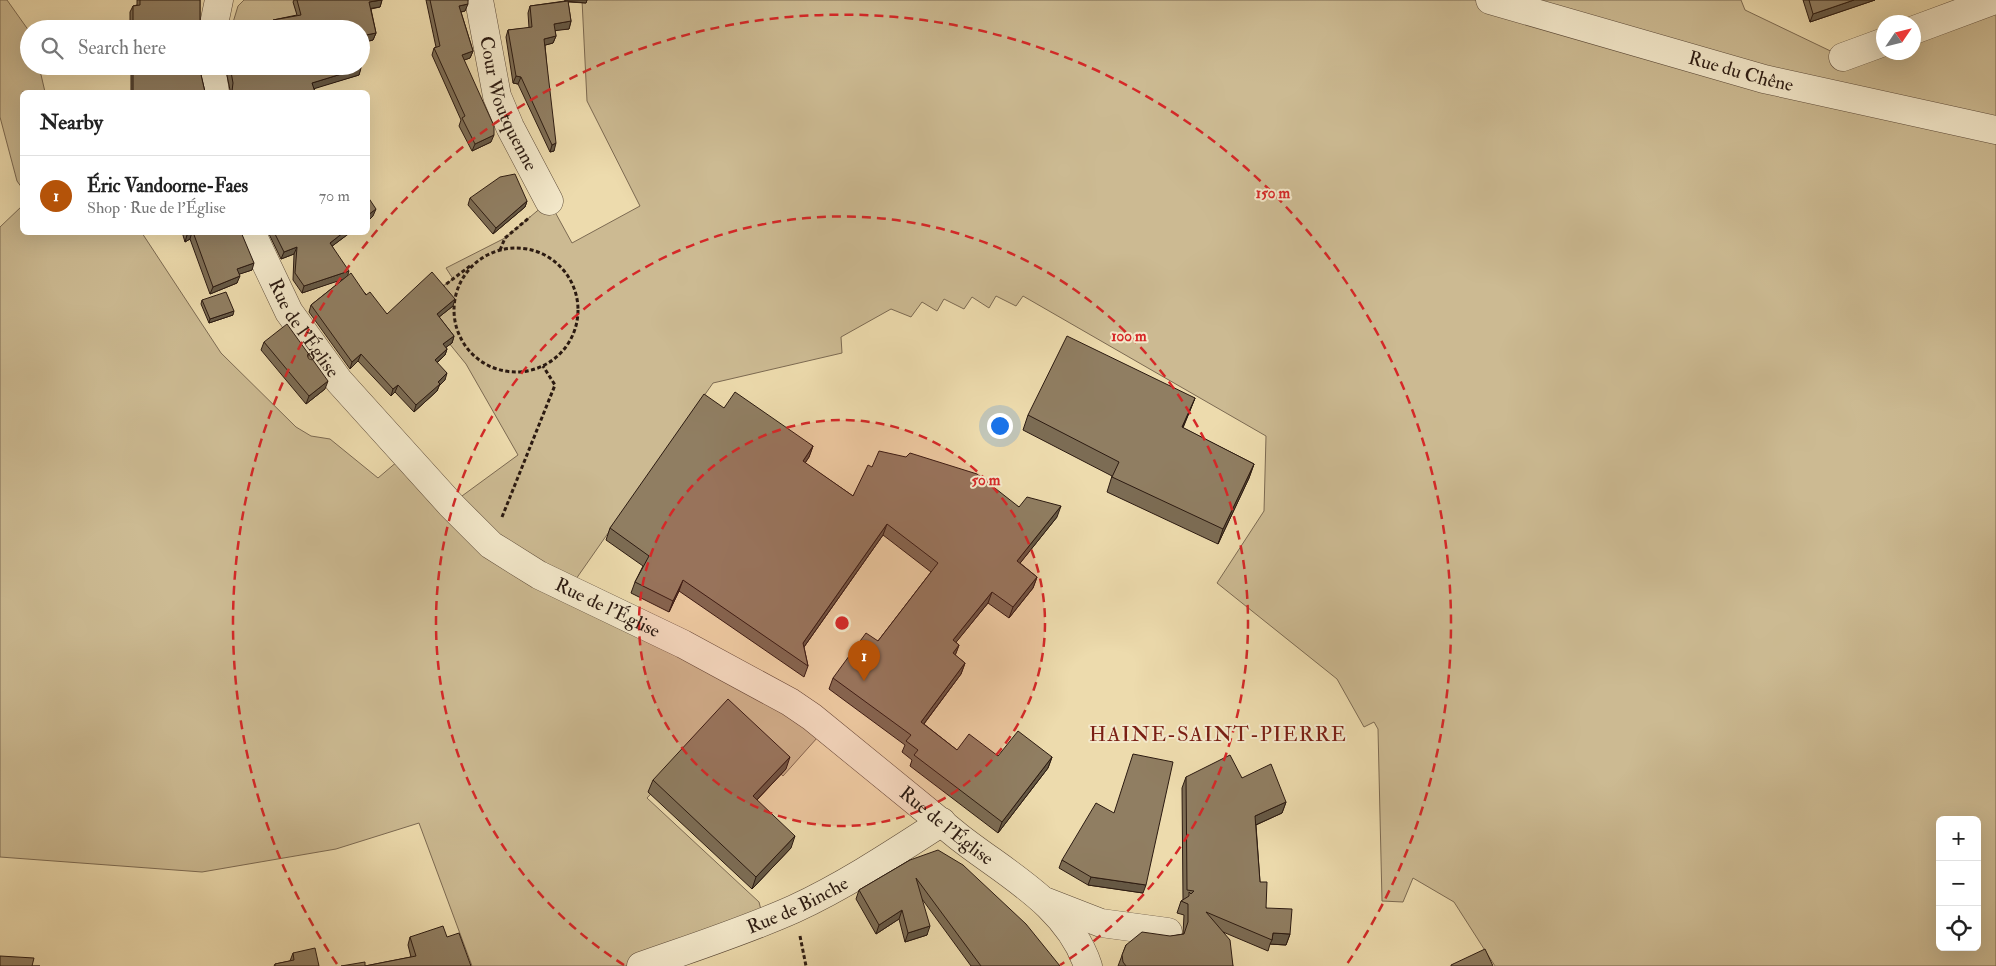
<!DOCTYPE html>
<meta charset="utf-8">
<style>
:root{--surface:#fff;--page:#f2f2f2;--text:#222;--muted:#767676;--line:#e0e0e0;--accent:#b45309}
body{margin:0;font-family:"IM FELL Double Pica",serif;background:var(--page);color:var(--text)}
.controls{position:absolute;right:15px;bottom:15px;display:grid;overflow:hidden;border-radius:8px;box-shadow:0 5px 20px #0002}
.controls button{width:45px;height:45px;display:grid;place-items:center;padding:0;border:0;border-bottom:1px solid var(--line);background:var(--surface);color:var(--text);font:25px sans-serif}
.compass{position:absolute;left:1876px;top:15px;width:45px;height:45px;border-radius:50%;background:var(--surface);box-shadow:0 5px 20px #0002;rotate:55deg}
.you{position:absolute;left:999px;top:425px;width:18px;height:18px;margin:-12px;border:4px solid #fff;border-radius:50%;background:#1a73e8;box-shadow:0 0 0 8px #1a73e833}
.badge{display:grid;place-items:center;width:32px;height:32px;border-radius:50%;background:var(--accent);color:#fff;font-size:16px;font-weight:700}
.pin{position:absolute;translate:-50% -41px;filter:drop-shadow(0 1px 2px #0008)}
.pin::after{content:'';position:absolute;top:26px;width:18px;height:15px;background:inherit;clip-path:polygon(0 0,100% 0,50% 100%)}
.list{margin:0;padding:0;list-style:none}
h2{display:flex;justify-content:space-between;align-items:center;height:65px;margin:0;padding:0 20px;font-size:21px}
h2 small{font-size:16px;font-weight:400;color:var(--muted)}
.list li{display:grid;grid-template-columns:32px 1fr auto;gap:15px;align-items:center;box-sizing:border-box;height:80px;padding:0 20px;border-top:1px solid var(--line)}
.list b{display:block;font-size:19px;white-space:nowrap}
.list p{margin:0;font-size:16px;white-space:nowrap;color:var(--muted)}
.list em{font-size:16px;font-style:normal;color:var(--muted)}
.icon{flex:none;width:28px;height:28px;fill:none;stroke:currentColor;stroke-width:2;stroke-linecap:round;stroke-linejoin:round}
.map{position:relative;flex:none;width:1996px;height:966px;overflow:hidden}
.search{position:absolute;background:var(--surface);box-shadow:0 5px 20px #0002;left:20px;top:20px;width:350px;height:55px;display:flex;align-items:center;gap:12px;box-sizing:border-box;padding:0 18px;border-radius:28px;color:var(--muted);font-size:19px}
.panel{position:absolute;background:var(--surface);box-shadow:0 5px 20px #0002;left:20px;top:90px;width:350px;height:145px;border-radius:8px}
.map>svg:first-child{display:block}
.green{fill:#ccba92;stroke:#7c6a52;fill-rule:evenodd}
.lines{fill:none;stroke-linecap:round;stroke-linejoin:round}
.minor-casing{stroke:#5c4a38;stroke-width:29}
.path{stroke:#2b1a11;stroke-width:3;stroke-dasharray:4 2.5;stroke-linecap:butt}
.minor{stroke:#f3e8ca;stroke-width:28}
.wall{fill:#7c6c54;stroke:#2b1a11}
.shaded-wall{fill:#655845;stroke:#2b1a11}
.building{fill:#907e62;stroke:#2b1a11}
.ring{fill:none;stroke:#d62828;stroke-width:2.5;stroke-dasharray:9 6}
.labels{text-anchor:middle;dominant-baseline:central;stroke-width:4;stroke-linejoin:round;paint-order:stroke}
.street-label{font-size:19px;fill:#2b1a11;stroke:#f3e8ca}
.quarter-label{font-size:21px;letter-spacing:1px;fill:#7a1f14;stroke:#f3e8ca}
.centre{fill:#d62828;stroke:#f3e8ca;stroke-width:2.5}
.ring-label{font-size:15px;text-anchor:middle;font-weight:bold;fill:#d62828;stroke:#f3e8ca;stroke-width:4;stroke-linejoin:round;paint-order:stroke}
</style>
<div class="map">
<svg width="1996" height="966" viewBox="0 0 1996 966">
<rect width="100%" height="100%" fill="#eddbad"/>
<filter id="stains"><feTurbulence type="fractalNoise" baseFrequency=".004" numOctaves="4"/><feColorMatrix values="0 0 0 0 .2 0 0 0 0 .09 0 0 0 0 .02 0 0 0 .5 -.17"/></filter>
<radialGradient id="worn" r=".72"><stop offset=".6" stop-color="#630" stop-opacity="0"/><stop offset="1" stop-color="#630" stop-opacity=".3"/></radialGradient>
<!-- green -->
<g class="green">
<polygon points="0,0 7,0 29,31 29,66 39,66 45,92 22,92 22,188 17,181 0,117"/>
<polygon points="244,0 308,0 313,20 275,29 231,29 238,6"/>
<path d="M582 0H1741L1745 10 1843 57 1914 52V30L1996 0V966H1495L1454 902 1413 878 1403 902 1382 901 1378 729 1374 722 1364 727 1337 679 1217 583 1264 511 1266 436 1023 296 1016 306 996 296 989 308 972 297 964 309 944 299 937 311 922 302 911 317 891 309 841 337 842 353 713 383 569 589 826 728 783 776 722 718 647 798 759 902 764 922 641 966H472L419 823 336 849 202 872 0 857V227L22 206V232L142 233 221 353 296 427 311 436 330 439 378 478 405 455 451 504 518 455 466 364 431 321 432 294 453 279 446 268 505 238 549 201 572 243 640 206 587 101ZM1940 820H1977V947H1940Z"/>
</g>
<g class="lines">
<!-- minor casing -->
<g class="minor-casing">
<g id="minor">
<path id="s1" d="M479 0 497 96 510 127 549 201"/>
<path id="s2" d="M1490 0 1764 79 1996 130"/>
<polyline points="213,29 219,0"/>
<polyline points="1914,30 1995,0"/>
<polyline points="1843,57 1884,42"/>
<polyline points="211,66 215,92"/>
<path id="s3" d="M251 232 289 312 339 381 451 505 491 545 539 575 683 644 790 702 812 717C861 757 910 797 959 837 1006 874 1068 905 1088 966"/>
<polyline points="1047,902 1101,923 1168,932"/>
<path id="s4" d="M641 966C692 948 745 931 794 909 846 885 894 853 942 822"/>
</g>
</g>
<!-- path -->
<g class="path">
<circle cx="516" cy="310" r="62"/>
<polyline points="500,250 505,238 530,217"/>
<polyline points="441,288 470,266"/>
<polyline points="502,517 555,385 543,366"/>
<polyline points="800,936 806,966"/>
</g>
<!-- minor -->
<use href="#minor" class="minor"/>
</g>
<!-- wall -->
<g class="wall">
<polygon points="137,0 200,0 200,29 130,29 130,12 133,6 137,5"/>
<polygon points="294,0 382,0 380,7 371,9 376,33 373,40 361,43 361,29 271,26 273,20 297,15 293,2"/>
<polygon points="426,0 468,0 465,11 461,12 473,51 470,58 464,60 491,142 472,151 459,126 461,120 432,55 434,48 436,47"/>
<polygon points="565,0 587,0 586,3 568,2 571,21 569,29 555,30 556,36 553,43 545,45 554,151 550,152 518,84 513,83 506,37 508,30 529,28 528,13 530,6 565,1"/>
<polygon points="1803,0 1875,0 1810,22"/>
<polygon points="131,66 199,66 205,92 131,92"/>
<polygon points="225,66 361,66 359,75 314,88 315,92 230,92 230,90"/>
<polygon points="470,198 527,201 525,207 493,234 468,205"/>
<polygon points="182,232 241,232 252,270 239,274 237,283 210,294 190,239 185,242"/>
<polygon points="268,232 351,232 332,246 347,276 387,314 453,306 439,317 454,336 452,343 446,347 447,349 445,355 437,363 445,380 439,386 437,391 414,412 395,392 391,396 358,361 350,369 309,312 311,305 345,278 302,293 293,280 294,254 281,259"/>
<polygon points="202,300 233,315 209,323 201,304"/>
<polygon points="264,342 325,389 306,404 261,350"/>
<polygon points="1195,398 1183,428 1254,464 1249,478 1218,544 1107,492 1112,476 1023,430 1028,415"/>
<polygon points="724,408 813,446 809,457 805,463 853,496 872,467 1057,517 1020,563 1037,577 1033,588 1009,618 988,603 956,642 959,645 955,655 965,663 961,674 924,724 957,750 998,756 1052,757 1048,768 998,833 910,766 912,760 902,752 905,745 829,689 833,678 878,641 931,572 883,535 804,647 808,666 804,677 679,591 669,612 631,593 635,582 643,566 606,540 610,528"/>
<polygon points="786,769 757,800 791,848 752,889 648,792 653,780"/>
<polygon points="1186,777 1242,778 1286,802 1282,813 1256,825 1260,882 1266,908 1290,934 1286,945 1270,944 1268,951 1223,932 1233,966 1118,966 1126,945 1183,934 1184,915 1177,913 1181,901 1183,900 1182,788"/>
<polygon points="910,860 1060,966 971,966 922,899 927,935 905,942 899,919 876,934 856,899 859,890"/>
<polygon points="1062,860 1143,893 1088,885 1059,868"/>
<polygon points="410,937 447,937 471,966 365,966 411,957 408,945"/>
<polygon points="293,953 319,966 274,966 275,964 290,961"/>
</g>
<!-- shaded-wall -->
<g class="shaded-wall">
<polygon points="382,0 380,7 367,9 369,2"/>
<polygon points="565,0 587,0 586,3 565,1"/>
<polygon points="1854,0 1875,0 1810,22 1813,14"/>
<polygon points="468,4 465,11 456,13 459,6"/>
<polygon points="571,21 569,29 552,31 554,24"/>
<polygon points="376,33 373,40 361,43 361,36"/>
<polygon points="556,36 553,43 542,46 544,39"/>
<polygon points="473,51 470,58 459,62 462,55"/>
<polygon points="361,68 359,75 310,90 312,83"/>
<polygon points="516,76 521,77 518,84 513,83"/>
<polygon points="494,135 491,142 472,151 475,144"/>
<polygon points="556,143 554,151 550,152 552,145"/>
<polygon points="527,201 525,207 493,234 496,228"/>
<polygon points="376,209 373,216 368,221 368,215"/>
<polygon points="192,232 190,239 185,242 187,235"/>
<polygon points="344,232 351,232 327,250 330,243"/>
<polygon points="297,247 294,254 281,259 284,252"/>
<polygon points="254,263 252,270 234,276 237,269"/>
<polygon points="349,271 347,278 302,293 304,286"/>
<polygon points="240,276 237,283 210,294 213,287"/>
<polygon points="455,299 453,306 434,321 437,314"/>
<polygon points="234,311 233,315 209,323 210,319"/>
<polygon points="454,336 452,343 441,351 443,344"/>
<polygon points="447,349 445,355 432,367 435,360"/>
<polygon points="361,354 358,361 350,369 352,362"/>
<polygon points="447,373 445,380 439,386 437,391 414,412 416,405"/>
<polygon points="328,381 325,389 306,404 309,396"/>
<polygon points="398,385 395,392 391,396 393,389"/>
<polygon points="1195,398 1189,413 1176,442 1182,427"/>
<polygon points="813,446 809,457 799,472 803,461"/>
<polygon points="1254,464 1249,478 1218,544 1223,529"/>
<polygon points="1061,506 1057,517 1013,572 1017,561"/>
<polygon points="887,524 883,535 799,654 803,643"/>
<polygon points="1037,577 1033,588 1009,618 1013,607"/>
<polygon points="683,580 679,591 669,612 673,601"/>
<polygon points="992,592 988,603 949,651 953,640"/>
<polygon points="959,645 955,656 953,653"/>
<polygon points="965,663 961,674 917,733 921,722"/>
<polygon points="790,757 786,769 749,808 753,796"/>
<polygon points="1052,757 1048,768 998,833 1002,822"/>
<polygon points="1286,802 1282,813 1251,827 1255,816"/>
<polygon points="795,836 791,848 752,889 756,877"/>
<polygon points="1091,877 1146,885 1143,893 1088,885"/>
<polygon points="902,910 899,919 876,934 879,925"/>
<polygon points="930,926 927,935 905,942 908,933"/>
<polygon points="1273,933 1290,934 1286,945 1270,944 1272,940"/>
</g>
<!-- building -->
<g class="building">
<polygon points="140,0 200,0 200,29 133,29 133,6 140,5"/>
<polygon points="297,0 381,0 369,2 376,33 361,36 361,29 256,29 273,25 273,20 301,15"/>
<polygon points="430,0 468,0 468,4 459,6 473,51 462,55 494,126 494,135 475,144 462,118 465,116 434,48 440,46"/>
<polygon points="1809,0 1854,0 1813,14"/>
<polygon points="568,1 571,21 554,24 556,36 544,39 556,143 552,145 521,77 516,76 508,30 532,27 530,6"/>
<polygon points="133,66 199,66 205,92 133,92"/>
<polygon points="230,66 361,66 361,68 312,83 315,92 231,92 232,91 233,83"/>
<polygon points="515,174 527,201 496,228 470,198 500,177"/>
<polygon points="368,197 376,209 368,215"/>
<polygon points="193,232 241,232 254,263 237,269 240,276 213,287"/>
<polygon points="274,232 344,232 330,243 349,271 304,286 295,273 297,247 284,252"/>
<polygon points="432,272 455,299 437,314 454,336 443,344 447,349 435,360 447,373 438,382 440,384 416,405 398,385 393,389 361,354 352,362 311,305 351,273 366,295 370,292 387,314"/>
<polygon points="226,292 234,311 210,319 202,300"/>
<polygon points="287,324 328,381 309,396 264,342"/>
<polygon points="1067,336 1195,398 1182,427 1254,464 1223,529 1112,477 1119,462 1028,415"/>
<polygon points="735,392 813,446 803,461 853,496 868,465 872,467 879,451 906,457 910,453 977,474 1019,507 1027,497 1061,506 1017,561 1037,577 1013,607 992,592 953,640 959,645 953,653 965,663 921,722 957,750 969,734 998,756 1018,731 1052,757 1002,822 914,755 918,750 906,741 911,735 833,678 866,633 878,641 938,563 887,524 803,643 808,666 683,580 673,601 635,582 649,556 610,528 704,394 724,408"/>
<polygon points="728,699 790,757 753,796 795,836 756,877 653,780"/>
<polygon points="1133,754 1173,762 1146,885 1091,877 1062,860 1096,803 1114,813"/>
<polygon points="1230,755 1242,778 1271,764 1286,802 1255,816 1260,882 1267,882 1266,908 1292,909 1290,934 1273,933 1272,940 1206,912 1230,940 1233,966 1126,966 1123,962 1122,955 1126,945 1142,932 1170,936 1184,934 1188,922 1188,904 1181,901 1189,896 1189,892 1191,894 1194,891 1187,890 1186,777"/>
<polygon points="938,850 963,865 1026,924 1060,966 981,966 916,878 930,926 908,933 902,910 879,925 859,890 910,860"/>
<polygon points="443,926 447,937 459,933 471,966 341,966 365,962 365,966 416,956 410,937"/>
<polygon points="315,948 319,966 275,966 275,964 294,960 293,953"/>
<polygon points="1485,949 1493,966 1451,966 1451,965"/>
<polygon points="0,956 34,958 32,966 40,966 0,966"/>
</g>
<!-- distance rings -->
<circle cx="842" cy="623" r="203" fill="#d62828" fill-opacity=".12"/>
<g class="ring">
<circle cx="842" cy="623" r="203"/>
<path d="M624 965A406 406 0 1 1 1060 965"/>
<path d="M337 964A609 609 0 1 1 1347 964"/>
</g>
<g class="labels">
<!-- street labels -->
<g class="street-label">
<text stroke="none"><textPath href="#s2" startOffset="261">Rue du Chêne</textPath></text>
<text stroke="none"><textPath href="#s1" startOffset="108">Cour Woutquenne</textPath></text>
<text stroke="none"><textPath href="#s3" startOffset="110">Rue de l'Église</textPath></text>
<text stroke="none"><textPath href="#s3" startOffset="530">Rue de l'Église</textPath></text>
<text stroke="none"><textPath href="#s3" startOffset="935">Rue de l'Église</textPath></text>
<text stroke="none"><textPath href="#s4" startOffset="168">Rue de Binche</textPath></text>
</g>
<!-- quarter labels -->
<g class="quarter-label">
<text x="1218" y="734">HAINE-SAINT-PIERRE</text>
</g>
</g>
<circle cx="842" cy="623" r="8" class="centre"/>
<g class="ring-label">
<text x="1273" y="198">150 m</text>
<text x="1129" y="341">100 m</text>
<text x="986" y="485">50 m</text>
</g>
<rect width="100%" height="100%" filter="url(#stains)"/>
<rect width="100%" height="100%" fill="url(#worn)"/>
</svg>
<div class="controls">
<button>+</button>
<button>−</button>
<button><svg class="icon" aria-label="locate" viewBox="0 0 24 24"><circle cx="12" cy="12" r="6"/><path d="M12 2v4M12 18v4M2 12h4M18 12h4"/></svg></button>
</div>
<svg class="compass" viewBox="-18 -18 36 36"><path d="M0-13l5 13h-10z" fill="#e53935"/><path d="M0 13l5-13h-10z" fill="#767676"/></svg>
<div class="you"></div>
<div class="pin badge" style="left:864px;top:681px">1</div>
<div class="search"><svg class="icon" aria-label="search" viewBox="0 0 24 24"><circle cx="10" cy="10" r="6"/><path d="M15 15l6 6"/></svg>Search here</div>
<section class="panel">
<h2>Nearby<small></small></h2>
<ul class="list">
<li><span class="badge">1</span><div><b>Éric Vandoorne-Faes</b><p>Shop · Rue de l'Église</p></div><em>70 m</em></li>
</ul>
</section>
</div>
